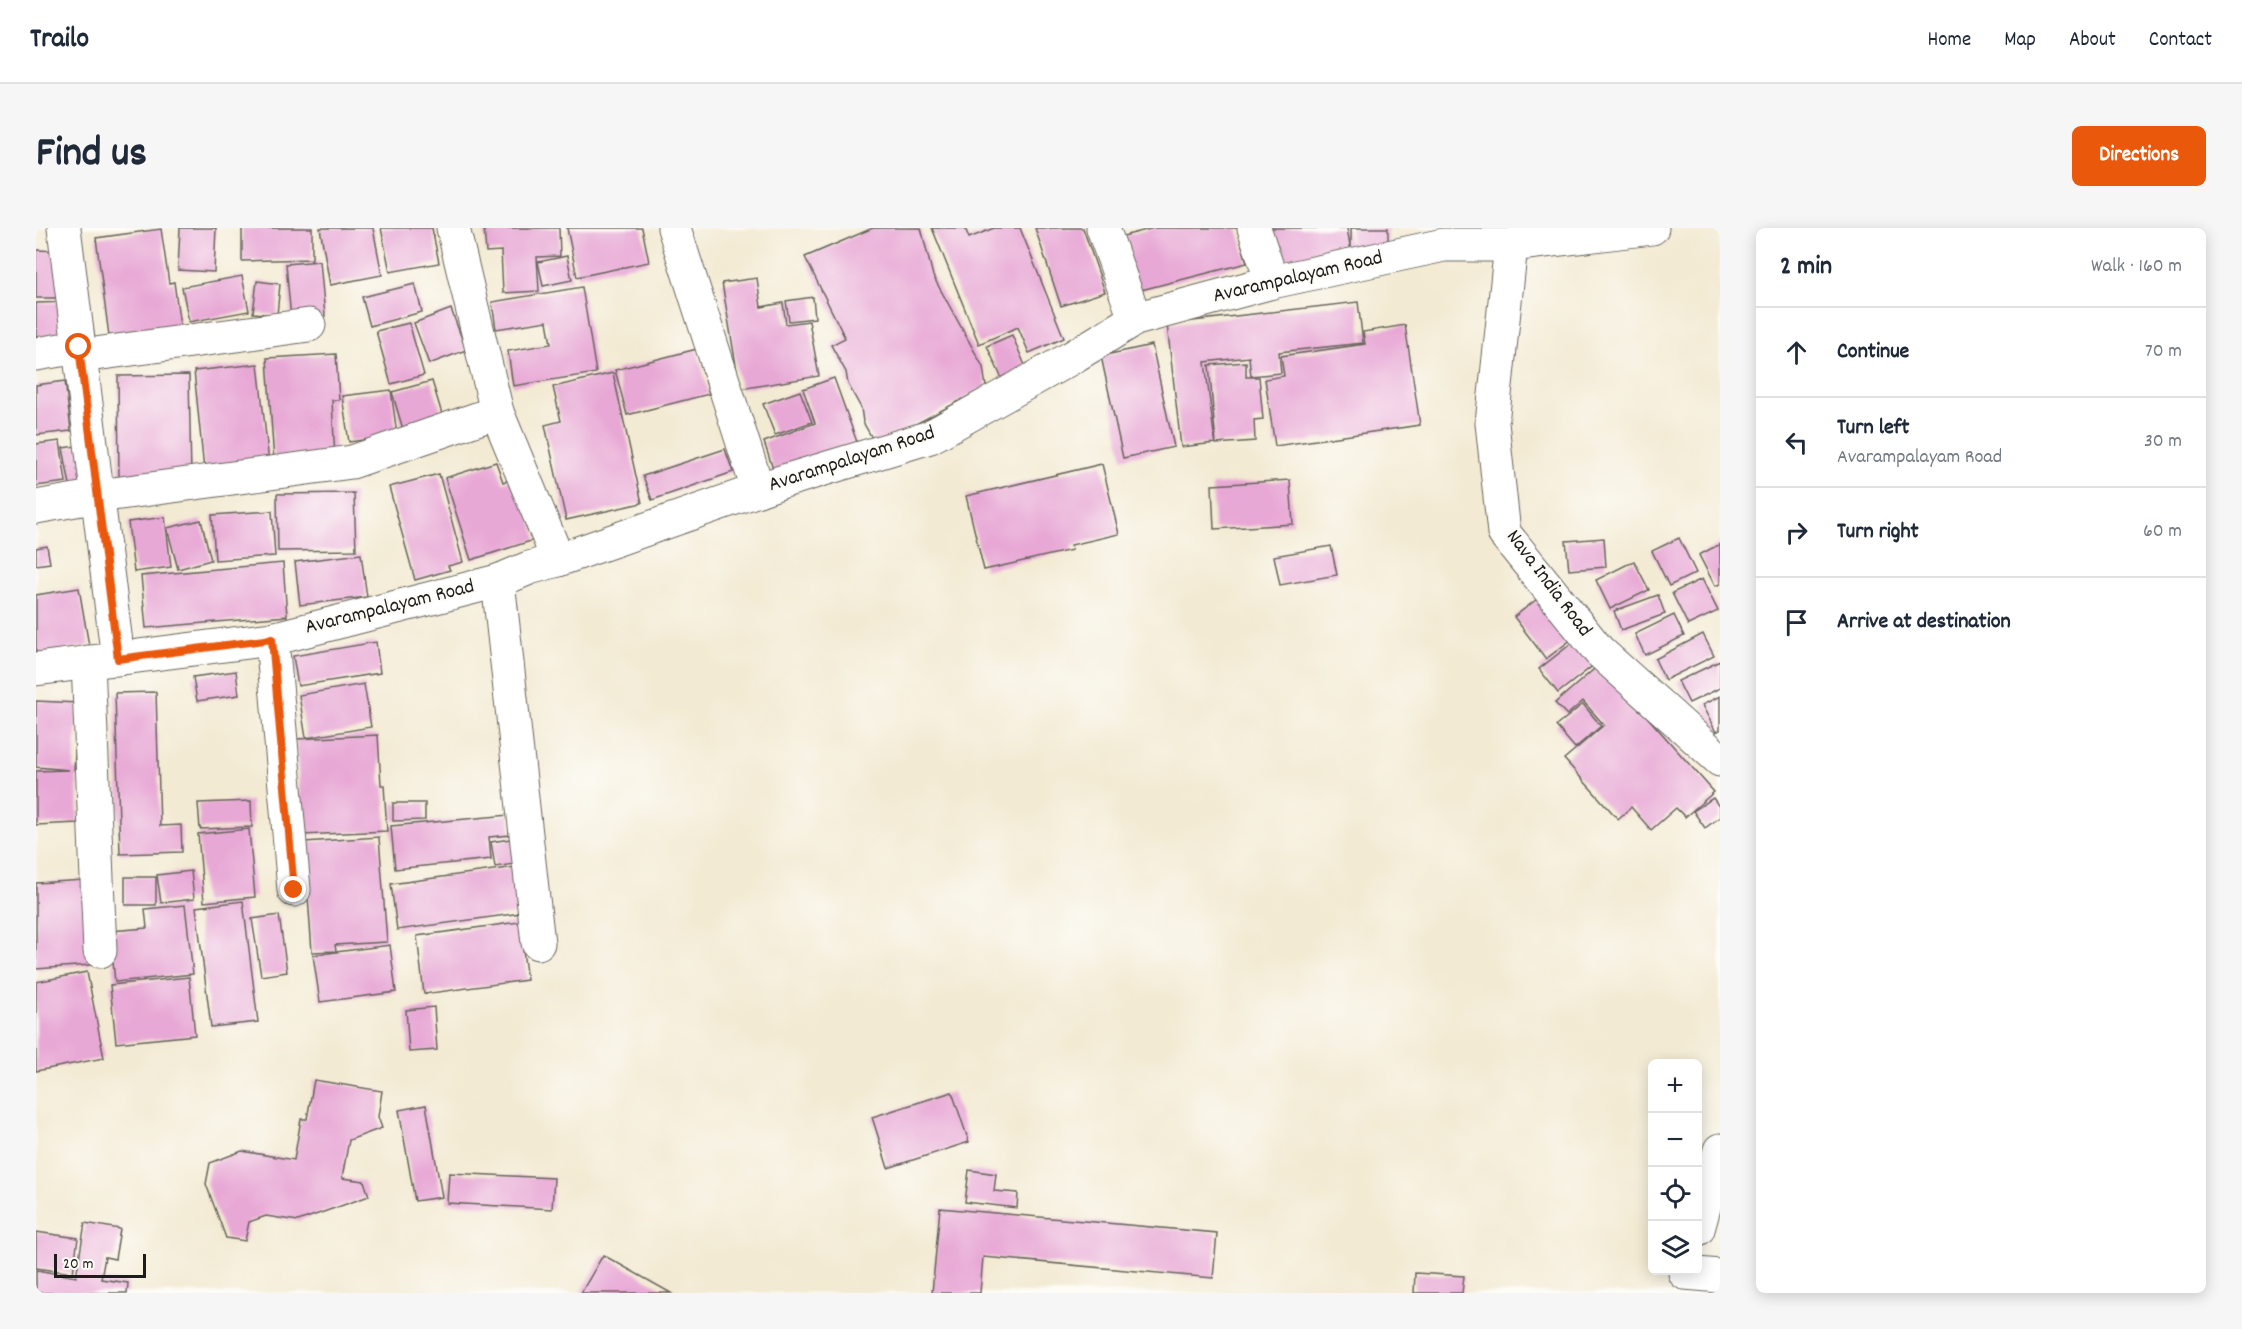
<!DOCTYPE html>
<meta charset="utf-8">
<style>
:root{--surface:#fff;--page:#f6f6f7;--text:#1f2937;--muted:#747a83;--line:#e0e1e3;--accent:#ea580c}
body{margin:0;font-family:Dekko,sans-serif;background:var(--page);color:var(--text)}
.controls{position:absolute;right:18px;bottom:18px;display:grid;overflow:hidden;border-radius:9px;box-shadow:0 3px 15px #0003}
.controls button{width:54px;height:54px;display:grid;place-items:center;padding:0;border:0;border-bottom:2px solid var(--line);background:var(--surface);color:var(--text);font:30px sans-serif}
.scale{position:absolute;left:18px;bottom:15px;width:92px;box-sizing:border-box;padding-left:6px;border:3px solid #1c1c1c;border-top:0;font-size:16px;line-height:21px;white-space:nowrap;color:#1c1c1c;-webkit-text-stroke:4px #fdfcf7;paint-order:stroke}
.stop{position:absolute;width:18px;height:18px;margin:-14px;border:4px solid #ea580c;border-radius:50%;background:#fff}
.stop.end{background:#ea580c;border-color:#fff;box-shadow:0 2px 6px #0008}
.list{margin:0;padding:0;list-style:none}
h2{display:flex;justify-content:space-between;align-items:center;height:78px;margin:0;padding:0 24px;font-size:26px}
h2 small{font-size:20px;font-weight:400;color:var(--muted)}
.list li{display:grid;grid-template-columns:39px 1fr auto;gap:18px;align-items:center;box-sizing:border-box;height:90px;padding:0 24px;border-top:2px solid var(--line)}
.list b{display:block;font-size:22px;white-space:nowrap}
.list p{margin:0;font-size:20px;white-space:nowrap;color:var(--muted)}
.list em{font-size:20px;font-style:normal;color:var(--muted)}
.icon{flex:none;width:33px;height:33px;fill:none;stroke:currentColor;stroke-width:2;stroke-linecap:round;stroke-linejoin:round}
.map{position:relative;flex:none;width:1684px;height:1065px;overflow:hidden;border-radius:9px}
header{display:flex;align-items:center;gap:36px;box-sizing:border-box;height:84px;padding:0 30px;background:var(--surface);border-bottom:2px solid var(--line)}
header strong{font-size:28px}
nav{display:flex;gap:33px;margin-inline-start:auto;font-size:21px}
.intro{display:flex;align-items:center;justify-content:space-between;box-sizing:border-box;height:144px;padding:0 36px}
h1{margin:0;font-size:42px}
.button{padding:15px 27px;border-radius:9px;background:var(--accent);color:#fff;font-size:21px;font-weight:700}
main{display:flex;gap:36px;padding:0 36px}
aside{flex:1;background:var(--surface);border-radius:9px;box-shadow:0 3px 15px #0003}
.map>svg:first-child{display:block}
.building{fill:#e8a8d6}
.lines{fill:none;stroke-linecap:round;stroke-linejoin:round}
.minor-casing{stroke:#67645c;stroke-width:35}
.minor{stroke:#fff;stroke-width:33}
.route{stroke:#ea580c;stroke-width:8}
.labels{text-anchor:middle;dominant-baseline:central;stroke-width:5;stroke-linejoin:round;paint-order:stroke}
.street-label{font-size:21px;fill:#1c1c1c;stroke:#fdfcf7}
</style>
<header>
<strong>Trailo</strong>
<nav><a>Home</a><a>Map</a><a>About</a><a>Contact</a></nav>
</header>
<div class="intro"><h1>Find us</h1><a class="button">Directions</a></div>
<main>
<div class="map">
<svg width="1684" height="1065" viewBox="0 0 1684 1065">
<rect width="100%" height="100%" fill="#fdfcf7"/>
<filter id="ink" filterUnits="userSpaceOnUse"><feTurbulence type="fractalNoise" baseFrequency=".0167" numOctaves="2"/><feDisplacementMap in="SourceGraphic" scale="12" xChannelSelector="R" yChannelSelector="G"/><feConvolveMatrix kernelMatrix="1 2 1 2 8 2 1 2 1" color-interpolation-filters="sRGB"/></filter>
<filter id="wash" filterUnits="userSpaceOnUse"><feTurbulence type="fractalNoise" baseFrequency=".008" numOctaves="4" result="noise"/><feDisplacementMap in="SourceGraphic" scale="24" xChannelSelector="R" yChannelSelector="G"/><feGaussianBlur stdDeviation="1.35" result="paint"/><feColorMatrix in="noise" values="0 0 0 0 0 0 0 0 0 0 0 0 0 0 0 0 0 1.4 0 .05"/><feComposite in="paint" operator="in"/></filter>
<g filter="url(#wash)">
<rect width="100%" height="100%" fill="#f3ead3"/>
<g id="blocks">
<!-- building -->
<g class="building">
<polygon points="144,0 180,0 178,44 142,42"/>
<polygon points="206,0 276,0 276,31 206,33"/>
<polygon points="284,0 337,0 346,47 294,57"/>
<polygon points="345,0 396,0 403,35 354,44"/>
<polygon points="448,0 523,0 524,28 501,29 503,63 467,65 465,23 450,24"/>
<polygon points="531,0 606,0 613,34 541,49"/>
<polygon points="837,0 885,0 897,48 947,139 950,159 840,217 827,194 825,180 812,156 810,144 795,117 809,110 769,29"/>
<polygon points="896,0 929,0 933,10 958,0 984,0 1028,110 993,125 982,99 943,116"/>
<polygon points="999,0 1047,0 1069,64 1025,78"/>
<polygon points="1118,0 1201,0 1211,35 1101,63 1087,8"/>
<polygon points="1228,0 1311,0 1315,23 1235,39"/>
<polygon points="1315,0 1352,0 1352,22 1315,21"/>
<polygon points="125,1 133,55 138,54 145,105 74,115 60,10"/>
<polygon points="0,22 24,23 23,70 0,70"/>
<polygon points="531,28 536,52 507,58 502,34"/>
<polygon points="284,33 289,88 255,91 250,36"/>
<polygon points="206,48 213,83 153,94 146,59"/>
<polygon points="721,50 725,79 747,75 750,96 773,93 783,148 704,161 686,55"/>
<polygon points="221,53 244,56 241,87 217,85"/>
<polygon points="379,56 386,84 334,98 326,69"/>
<polygon points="546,59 560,145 477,158 472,123 515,116 511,93 460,101 456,74"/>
<polygon points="777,69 779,90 753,93 750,73"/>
<polygon points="33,74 34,121 0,122 0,75"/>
<polygon points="1322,74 1327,115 1243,124 1245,145 1215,148 1213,129 1169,134 1179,215 1145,219 1131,96"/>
<polygon points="415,81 430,122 393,136 378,95"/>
<polygon points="373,95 388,147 355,156 340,103"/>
<polygon points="1369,97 1384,197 1239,218 1229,151 1248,148 1245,128 1329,116 1327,104"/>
<polygon points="976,107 991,142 967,153 951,118"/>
<polygon points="1116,117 1138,219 1087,230 1065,128"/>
<polygon points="661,121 673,166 591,187 579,142"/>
<polygon points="300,126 303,172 296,172 299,231 238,234 231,130"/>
<polygon points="1210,134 1210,149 1223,149 1227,191 1218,192 1219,213 1180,216 1173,137"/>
<polygon points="222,136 233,235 168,242 158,143"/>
<polygon points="577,145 606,275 530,292 509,197 525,193 517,159"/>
<polygon points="153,147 155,250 83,251 82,148"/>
<polygon points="798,150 821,214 738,244 728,214 779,195 767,161"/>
<polygon points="29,153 35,203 0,207 0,157"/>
<polygon points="396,153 409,196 369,208 356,164"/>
<polygon points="355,162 361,207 313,214 306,168"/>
<polygon points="764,163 776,194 739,207 727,176"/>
<polygon points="24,213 30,254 0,258 0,216"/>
<polygon points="47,217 54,253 34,257 27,220"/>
<polygon points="689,221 697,244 616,272 607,248"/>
<polygon points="460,234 467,254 482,249 501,311 435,332 409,250"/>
<polygon points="1066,236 1083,306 1035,317 1036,322 948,342 930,268"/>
<polygon points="403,246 427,334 412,338 414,342 379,352 353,259"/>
<polygon points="1254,252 1257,296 1178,301 1176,257"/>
<polygon points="318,265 320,322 242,323 241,266"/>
<polygon points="236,283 239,328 179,332 176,287"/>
<polygon points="129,289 135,339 98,344 92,294"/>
<polygon points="165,292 175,332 142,341 131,300"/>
<polygon points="1568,310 1570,339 1533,342 1530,313"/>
<polygon points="1643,310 1660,345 1633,358 1616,323"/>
<polygon points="1684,316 1684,356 1679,358 1663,327"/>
<polygon points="11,318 14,335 0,337 0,320"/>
<polygon points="1295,318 1301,347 1244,357 1238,328"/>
<polygon points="325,326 331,369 264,377 259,334"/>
<polygon points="1598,333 1613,362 1574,381 1560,352"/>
<polygon points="247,335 251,388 110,400 105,348"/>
<polygon points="1666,351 1682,383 1652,397 1636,365"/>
<polygon points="43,360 53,418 0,427 0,367"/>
<polygon points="1622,367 1629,386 1585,402 1578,383"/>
<polygon points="1505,368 1537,410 1510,431 1478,389"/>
<polygon points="1638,387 1648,408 1609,427 1599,406"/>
<polygon points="1667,406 1678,428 1629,452 1619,431"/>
<polygon points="1540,412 1559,436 1522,465 1503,441"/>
<polygon points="340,414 344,445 262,458 257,428"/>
<polygon points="1684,433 1684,460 1653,475 1642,453"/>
<polygon points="1564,436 1678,564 1649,589 1640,580 1615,602 1595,579 1582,591 1528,531 1568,497 1547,473 1531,487 1519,475"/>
<polygon points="200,443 203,467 161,473 157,449"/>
<polygon points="328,456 335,499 270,510 263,467"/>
<polygon points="120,464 124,598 145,597 146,624 84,626 79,465"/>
<polygon points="1684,468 1684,502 1680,504 1666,477"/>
<polygon points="0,473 42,475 38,542 41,542 42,595 0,597 0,543 33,542 0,539"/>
<polygon points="1547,476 1565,498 1539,520 1520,498"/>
<polygon points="342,507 345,557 348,557 351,603 266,607 260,511"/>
<polygon points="1677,570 1684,580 1684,589 1669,600 1657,583"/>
<polygon points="215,573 216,599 164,601 162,575"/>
<polygon points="357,575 389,575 389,592 357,593"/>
<polygon points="473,587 475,607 453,609 455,631 359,641 355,598"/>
<polygon points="213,601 219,669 168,674 162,606"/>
<polygon points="343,609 351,714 299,717 300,723 276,724 268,614"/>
<polygon points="481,610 485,635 459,639 455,614"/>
<polygon points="479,639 485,685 361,702 355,656"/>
<polygon points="155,643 158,671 125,675 121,647"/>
<rect x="89" y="649" width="31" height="28"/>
<polygon points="49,652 54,737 0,741 0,655"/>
<polygon points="207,673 222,794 175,799 160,679"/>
<polygon points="149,677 157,746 79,754 74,703 111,700 109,681"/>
<polygon points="243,687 251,744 225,748 216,691"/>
<polygon points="483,694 491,752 388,766 381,708"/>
<polygon points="354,717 360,764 284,774 277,727"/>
<polygon points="51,744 68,830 0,843 0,754"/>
<polygon points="153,749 159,807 80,815 74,757"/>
<polygon points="398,779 401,822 373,824 370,782"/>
<polygon points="278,852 346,863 342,889 346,900 313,912 306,950 328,953 333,968 262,993 230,988 213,994 209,1013 190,1010 170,956 174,935 206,923 258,932 265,891 271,891"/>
<polygon points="916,864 933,914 852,940 836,889"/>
<polygon points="390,877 406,969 379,973 363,882"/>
<polygon points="933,942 960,946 958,963 982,965 981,980 929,974"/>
<polygon points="413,945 518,950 516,981 411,975"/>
<polygon points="904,980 1181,1005 1177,1050 947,1029 944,1065 896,1065"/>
<polygon points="49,995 84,1001 79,1031 69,1029 65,1051 92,1055 91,1065 0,1065 0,1042 40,1049"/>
<polygon points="0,1004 42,1010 37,1045 0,1040"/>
<polygon points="567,1027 635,1065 545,1065"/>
<polygon points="1379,1045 1428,1048 1426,1065 1378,1065"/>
</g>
</g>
</g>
<g filter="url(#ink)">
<use href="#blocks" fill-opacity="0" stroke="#67645c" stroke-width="1.5"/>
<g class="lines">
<!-- minor casing -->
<g class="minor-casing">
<g id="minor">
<polyline points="28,0 82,431"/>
<polyline points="417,0 461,184 522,332"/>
<polyline points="638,0 722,262"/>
<polyline points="1067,0 1099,91"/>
<polyline points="1218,0 1236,54"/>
<polyline points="1475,17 1456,195 1468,305 1563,423 1684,532"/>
<polyline points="0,126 43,119"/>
<polyline points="44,128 273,97"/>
<polyline points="0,279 62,268 316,234 461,184"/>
<polyline points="462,353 502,715"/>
<polyline points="236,411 258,662"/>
<polyline points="52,434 64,723"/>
<polyline points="0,441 236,411 462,353 493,340 522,332 745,254 894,209 1035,130 1099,91 1236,54 1408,17 1475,17 1616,0"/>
<polyline points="1662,1001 1684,922"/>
<polyline points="1649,1045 1684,1048"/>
</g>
</g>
<!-- minor -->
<use href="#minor" class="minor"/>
</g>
</g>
<g class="lines" filter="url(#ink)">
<!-- route -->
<polyline class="route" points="43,119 82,431 236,411 258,662"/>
</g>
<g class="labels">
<!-- street labels -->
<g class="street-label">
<text transform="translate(1262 50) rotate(-13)">Avarampalayam Road</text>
<text transform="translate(816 232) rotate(-18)">Avarampalayam Road</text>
<text transform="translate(1512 356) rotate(53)">Nava India Road</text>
<text transform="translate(354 380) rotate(-14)">Avarampalayam Road</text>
</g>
</g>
</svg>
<div class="controls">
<button>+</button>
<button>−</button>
<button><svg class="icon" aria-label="locate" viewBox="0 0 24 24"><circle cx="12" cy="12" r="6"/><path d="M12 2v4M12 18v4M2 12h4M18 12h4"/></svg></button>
<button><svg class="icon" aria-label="layers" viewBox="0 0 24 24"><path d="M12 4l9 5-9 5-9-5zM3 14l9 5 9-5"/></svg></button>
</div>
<div class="scale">20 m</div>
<div class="stop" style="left:43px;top:119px"></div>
<div class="stop end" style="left:258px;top:662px"></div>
</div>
<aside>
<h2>2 min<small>Walk · 160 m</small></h2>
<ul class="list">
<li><svg class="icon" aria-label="ahead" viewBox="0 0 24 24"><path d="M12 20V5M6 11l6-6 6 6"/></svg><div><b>Continue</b></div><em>70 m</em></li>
<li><svg class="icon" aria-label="left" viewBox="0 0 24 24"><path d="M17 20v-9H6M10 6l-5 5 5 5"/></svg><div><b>Turn left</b><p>Avarampalayam Road</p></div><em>30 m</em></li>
<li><svg class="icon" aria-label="right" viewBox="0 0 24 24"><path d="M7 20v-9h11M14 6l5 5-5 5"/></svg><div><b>Turn right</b></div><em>60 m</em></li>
<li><svg class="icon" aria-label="arrive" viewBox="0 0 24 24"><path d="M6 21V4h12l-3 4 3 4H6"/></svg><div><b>Arrive at destination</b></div></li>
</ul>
</aside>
</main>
